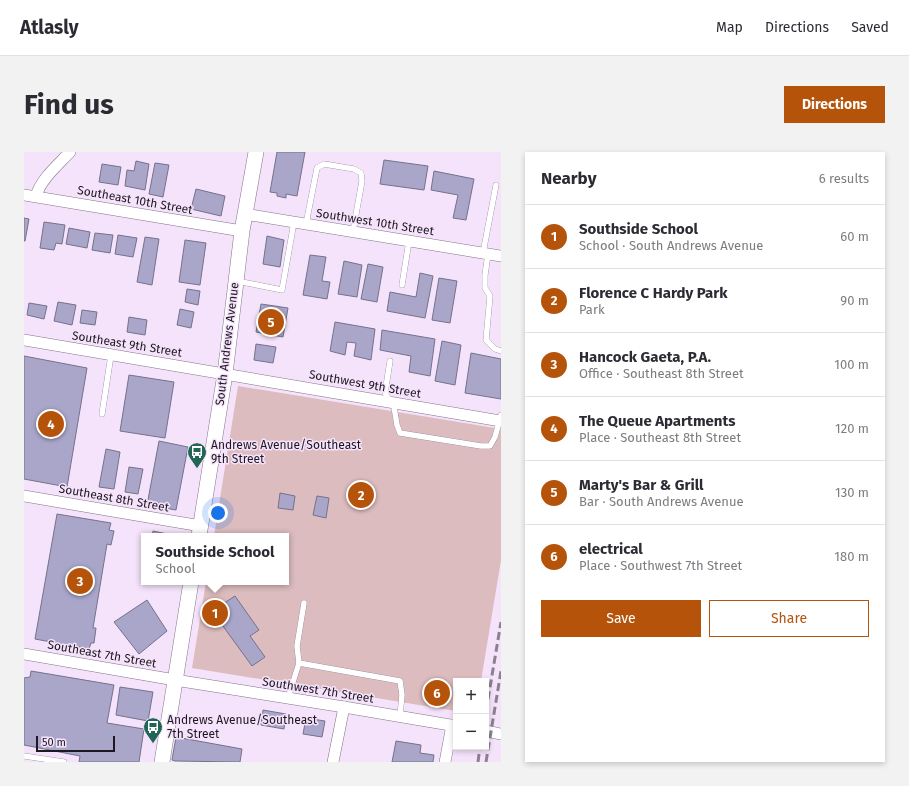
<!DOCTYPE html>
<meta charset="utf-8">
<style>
:root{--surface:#fff;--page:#f2f2f3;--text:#2b2b33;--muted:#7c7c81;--line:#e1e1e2;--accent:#b45309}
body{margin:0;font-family:"Fira Sans",sans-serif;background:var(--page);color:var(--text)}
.controls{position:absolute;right:12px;bottom:12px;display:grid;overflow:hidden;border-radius:0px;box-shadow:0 2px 6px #0003}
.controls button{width:36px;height:36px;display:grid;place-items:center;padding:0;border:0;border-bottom:1px solid var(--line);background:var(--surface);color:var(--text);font:20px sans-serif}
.scale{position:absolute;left:12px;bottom:10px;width:79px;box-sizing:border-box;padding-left:4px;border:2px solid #1d171f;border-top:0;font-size:11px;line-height:14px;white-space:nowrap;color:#1d171f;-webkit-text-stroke:3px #f5e3fb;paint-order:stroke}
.you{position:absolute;left:194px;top:361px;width:14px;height:14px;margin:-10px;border:3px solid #fff;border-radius:50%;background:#1a73e8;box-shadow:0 0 0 6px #1a73e833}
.badge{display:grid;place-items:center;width:26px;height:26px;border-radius:50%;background:var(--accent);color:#fff;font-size:13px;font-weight:700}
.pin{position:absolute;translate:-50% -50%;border:2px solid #fff;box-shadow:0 1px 4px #0006}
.popup{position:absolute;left:117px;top:381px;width:148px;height:52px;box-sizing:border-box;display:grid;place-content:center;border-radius:0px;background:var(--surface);filter:drop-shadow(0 1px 3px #0005);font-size:13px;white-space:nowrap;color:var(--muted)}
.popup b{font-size:15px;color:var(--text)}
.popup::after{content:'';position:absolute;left:50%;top:100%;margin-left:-8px;border:8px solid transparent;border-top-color:var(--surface)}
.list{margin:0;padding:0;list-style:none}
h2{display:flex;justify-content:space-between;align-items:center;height:52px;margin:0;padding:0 16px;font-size:17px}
h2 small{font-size:13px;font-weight:400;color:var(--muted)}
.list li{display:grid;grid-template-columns:26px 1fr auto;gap:12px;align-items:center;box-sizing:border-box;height:64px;padding:0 16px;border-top:1px solid var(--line)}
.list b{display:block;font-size:15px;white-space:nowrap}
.list p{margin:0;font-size:13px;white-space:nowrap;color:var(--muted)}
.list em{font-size:13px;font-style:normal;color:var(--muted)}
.actions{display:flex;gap:8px;padding:12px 16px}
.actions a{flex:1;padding:9px 0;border:1px solid var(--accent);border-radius:0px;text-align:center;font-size:14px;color:var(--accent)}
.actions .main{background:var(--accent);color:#fff}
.map{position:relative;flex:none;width:477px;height:610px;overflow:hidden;border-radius:0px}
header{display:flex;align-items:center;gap:24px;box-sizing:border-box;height:56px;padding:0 20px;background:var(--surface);border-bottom:1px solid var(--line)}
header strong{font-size:19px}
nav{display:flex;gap:22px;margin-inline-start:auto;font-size:14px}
.intro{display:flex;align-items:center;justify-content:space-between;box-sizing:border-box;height:96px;padding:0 24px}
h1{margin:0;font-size:28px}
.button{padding:10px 18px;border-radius:0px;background:var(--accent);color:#fff;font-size:14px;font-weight:700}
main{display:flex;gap:24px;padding:0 24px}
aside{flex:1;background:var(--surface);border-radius:0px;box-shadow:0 2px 6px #0003}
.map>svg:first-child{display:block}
.green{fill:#dcbcbe}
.building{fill:#a9a6c9;stroke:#74728a}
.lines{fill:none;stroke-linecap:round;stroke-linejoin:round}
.service-casing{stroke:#837388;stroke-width:6}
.minor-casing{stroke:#837388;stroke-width:12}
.secondary-casing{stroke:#837388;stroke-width:16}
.service{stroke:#fff;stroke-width:5.5}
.minor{stroke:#fff;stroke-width:11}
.secondary{stroke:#fff;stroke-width:15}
.rail{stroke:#8c8090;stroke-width:3;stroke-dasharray:8 4;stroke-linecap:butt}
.labels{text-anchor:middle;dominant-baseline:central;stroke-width:3;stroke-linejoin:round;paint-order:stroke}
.street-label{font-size:12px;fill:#1d171f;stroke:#f5e3fb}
.poi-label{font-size:12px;fill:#1d171f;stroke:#f5e3fb;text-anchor:start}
</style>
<header>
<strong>Atlasly</strong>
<nav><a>Map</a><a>Directions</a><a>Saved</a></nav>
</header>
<div class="intro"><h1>Find us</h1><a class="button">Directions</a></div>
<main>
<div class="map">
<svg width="477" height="610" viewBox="0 0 477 610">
<rect width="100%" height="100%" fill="#f5e3fb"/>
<!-- green -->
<polygon class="green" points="214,234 477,277 477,408 457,529 432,529 432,559 168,516 182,430 262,430 262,384 190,384"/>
<!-- building -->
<g class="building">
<polygon points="253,0 281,0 273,44 262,42 262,46 253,44 253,41 246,40"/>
<polygon points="360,8 404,14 400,38 356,32"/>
<polygon points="112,9 125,12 121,38 101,34 103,18 110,19"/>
<polygon points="131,11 145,13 139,45 125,42"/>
<polygon points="78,12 97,15 94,33 75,30"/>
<polygon points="410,19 450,27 442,68 429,66 434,43 407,38"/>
<polygon points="172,37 201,44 197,64 167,57"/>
<polygon points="0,66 5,67 1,89 0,89"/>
<polygon points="20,70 41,73 38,92 32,91 30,98 16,96"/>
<polygon points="45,76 66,80 63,96 42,92"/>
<polygon points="71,81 89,83 86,101 68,98"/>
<polygon points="94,83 113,86 109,105 91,102"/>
<polygon points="243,84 260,88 256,115 239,112"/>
<polygon points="121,85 135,87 128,133 113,130"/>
<polygon points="161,88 182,91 176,133 155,130"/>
<polygon points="286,103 302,105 298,129 306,130 303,147 279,143"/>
<polygon points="320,109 338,113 333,145 314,142"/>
<polygon points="344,112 359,115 353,150 337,147"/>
<polygon points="396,121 409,124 401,166 363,159 366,140 392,145"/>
<polygon points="415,126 433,129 426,171 408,168"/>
<polygon points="163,137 176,139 174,153 161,150"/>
<polygon points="34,150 52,153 48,173 30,169"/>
<polygon points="5,151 23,154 20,167 3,163"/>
<polygon points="237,152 264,156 259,185 232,180"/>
<polygon points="156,157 170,160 167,176 153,173"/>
<polygon points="58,158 73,160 71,173 56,171"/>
<polygon points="105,165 123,168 121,183 103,180"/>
<polygon points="311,170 351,177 347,208 330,204 332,191 323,190 321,203 306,199"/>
<polygon points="358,178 411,187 406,224 385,220 387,204 356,198"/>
<polygon points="418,189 437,193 431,233 411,229"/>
<polygon points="232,192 252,195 249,211 230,208"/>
<polygon points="447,201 477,207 477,247 441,241"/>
<polygon points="0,204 63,216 43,335 0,327"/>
<polygon points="105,223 150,230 141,286 96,279"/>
<polygon points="135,289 164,295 152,358 123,353"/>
<polygon points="82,297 96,300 90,337 75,335"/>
<polygon points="105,315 119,317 114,342 101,340"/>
<polygon points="256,341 271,344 269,358 254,356"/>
<polygon points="293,344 305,346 302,366 289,363"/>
<polygon points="33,362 87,371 85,378 90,379 87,393 83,392 69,476 72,476 70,491 67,491 65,497 11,487"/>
<polygon points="129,379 153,384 128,384"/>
<polygon points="211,444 235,478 226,484 241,505 228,514 188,459"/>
<polygon points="123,448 143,479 115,502 90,470"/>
<polygon points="7,519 90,533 83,571 120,577 115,610 55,610 56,604 0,593 0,526 6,525"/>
<polygon points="408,533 420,536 417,548 406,546"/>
<polygon points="96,535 129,540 124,569 92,563"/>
<polygon points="239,558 262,562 260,577 237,573"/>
<polygon points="282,566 301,569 298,585 279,582"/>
<polygon points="152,585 218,597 216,610 151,609 148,608"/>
<polygon points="372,589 397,593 396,601 410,603 409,610 368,610"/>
</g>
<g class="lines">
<!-- service casing -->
<g class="service-casing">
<g id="service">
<polyline points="282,72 293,16 300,12 330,17 337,21 338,29 329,79"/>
<polyline points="459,101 472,33"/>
<polyline points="464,102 461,123 461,136 466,144 462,188 471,197 477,199"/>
<polyline points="213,129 258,138 270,70"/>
<polyline points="378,133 385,89"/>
<polyline points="366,209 361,241 370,255 373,273 376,281 457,294 466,294 471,285 477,263"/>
<polyline points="78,262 87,203"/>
<polyline points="280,451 273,494 275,511 376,529 378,543 376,564"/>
<polyline points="264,546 275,511"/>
<polyline points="0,604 40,610"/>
</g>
</g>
<!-- minor casing -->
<g class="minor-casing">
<g id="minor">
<polyline points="0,43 218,79"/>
<path d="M12 44C17 27 33 14 46 0"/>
<polyline points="221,62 477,104"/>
<polyline points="0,188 477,269"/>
<polyline points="0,344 177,374"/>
<polyline points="0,502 151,528 320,555 432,574"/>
<polyline points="462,579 477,582"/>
<polyline points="309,610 320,555"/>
<polyline points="421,610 428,573"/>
</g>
</g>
<!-- secondary casing -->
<g class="secondary-casing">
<g id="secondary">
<polyline points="175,384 201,222 218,79 232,0"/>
<polyline points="138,610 167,430"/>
</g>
</g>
<!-- service -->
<use href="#service" class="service"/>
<!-- minor -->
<use href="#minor" class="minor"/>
<!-- secondary -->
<use href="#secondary" class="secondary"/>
<!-- rail -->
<g class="rail">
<polyline points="462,559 477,470"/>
<polyline points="454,610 456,595"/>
<polyline points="462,610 477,519"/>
</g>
</g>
<!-- icons -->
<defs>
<g id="bus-pin" transform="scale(1)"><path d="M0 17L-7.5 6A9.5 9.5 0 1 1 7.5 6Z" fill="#216556" stroke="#f5e3fb"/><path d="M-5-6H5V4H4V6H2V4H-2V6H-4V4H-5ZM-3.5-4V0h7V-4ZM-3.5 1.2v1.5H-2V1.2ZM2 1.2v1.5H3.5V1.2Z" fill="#fff"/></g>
</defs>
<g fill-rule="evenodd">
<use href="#bus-pin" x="173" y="300"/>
<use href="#bus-pin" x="129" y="575"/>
</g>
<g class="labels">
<!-- street labels -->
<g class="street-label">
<text transform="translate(111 48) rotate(10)">Southeast 10th Street</text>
<text transform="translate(351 70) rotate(9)">Southwest 10th Street</text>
<text transform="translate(103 192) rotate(9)">Southeast 9th Street</text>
<text transform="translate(203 192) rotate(-83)">South Andrews Avenue</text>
<text transform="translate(341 232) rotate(10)">Southwest 9th Street</text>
<text transform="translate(90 346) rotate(10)">Southeast 8th Street</text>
<text transform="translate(78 502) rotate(10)">Southeast 7th Street</text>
<text transform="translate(294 538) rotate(9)">Southwest 7th Street</text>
</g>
<!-- poi labels -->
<g class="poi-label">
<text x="187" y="293">Andrews Avenue/Southeast<tspan x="187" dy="14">9th Street</tspan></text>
<text x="143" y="568">Andrews Avenue/Southeast<tspan x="143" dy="14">7th Street</tspan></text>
</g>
</g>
</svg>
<div class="controls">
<button>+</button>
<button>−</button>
</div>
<div class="scale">50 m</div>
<div class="you"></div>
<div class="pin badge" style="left:191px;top:461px">1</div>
<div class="popup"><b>Southside School</b>School</div>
<div class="pin badge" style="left:337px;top:343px">2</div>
<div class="pin badge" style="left:56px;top:429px">3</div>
<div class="pin badge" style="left:27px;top:272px">4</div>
<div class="pin badge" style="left:247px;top:170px">5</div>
<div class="pin badge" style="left:413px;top:541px">6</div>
</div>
<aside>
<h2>Nearby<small>6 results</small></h2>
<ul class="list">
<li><span class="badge">1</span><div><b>Southside School</b><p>School · South Andrews Avenue</p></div><em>60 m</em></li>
<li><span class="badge">2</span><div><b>Florence C Hardy Park</b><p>Park</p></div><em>90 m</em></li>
<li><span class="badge">3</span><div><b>Hancock Gaeta, P.A.</b><p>Office · Southeast 8th Street</p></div><em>100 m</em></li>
<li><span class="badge">4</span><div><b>The Queue Apartments</b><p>Place · Southeast 8th Street</p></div><em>120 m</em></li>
<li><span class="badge">5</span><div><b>Marty's Bar &amp; Grill</b><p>Bar · South Andrews Avenue</p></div><em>130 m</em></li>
<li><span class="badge">6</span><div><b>electrical</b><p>Place · Southwest 7th Street</p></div><em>180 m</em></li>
</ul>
<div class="actions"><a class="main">Save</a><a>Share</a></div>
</aside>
</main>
